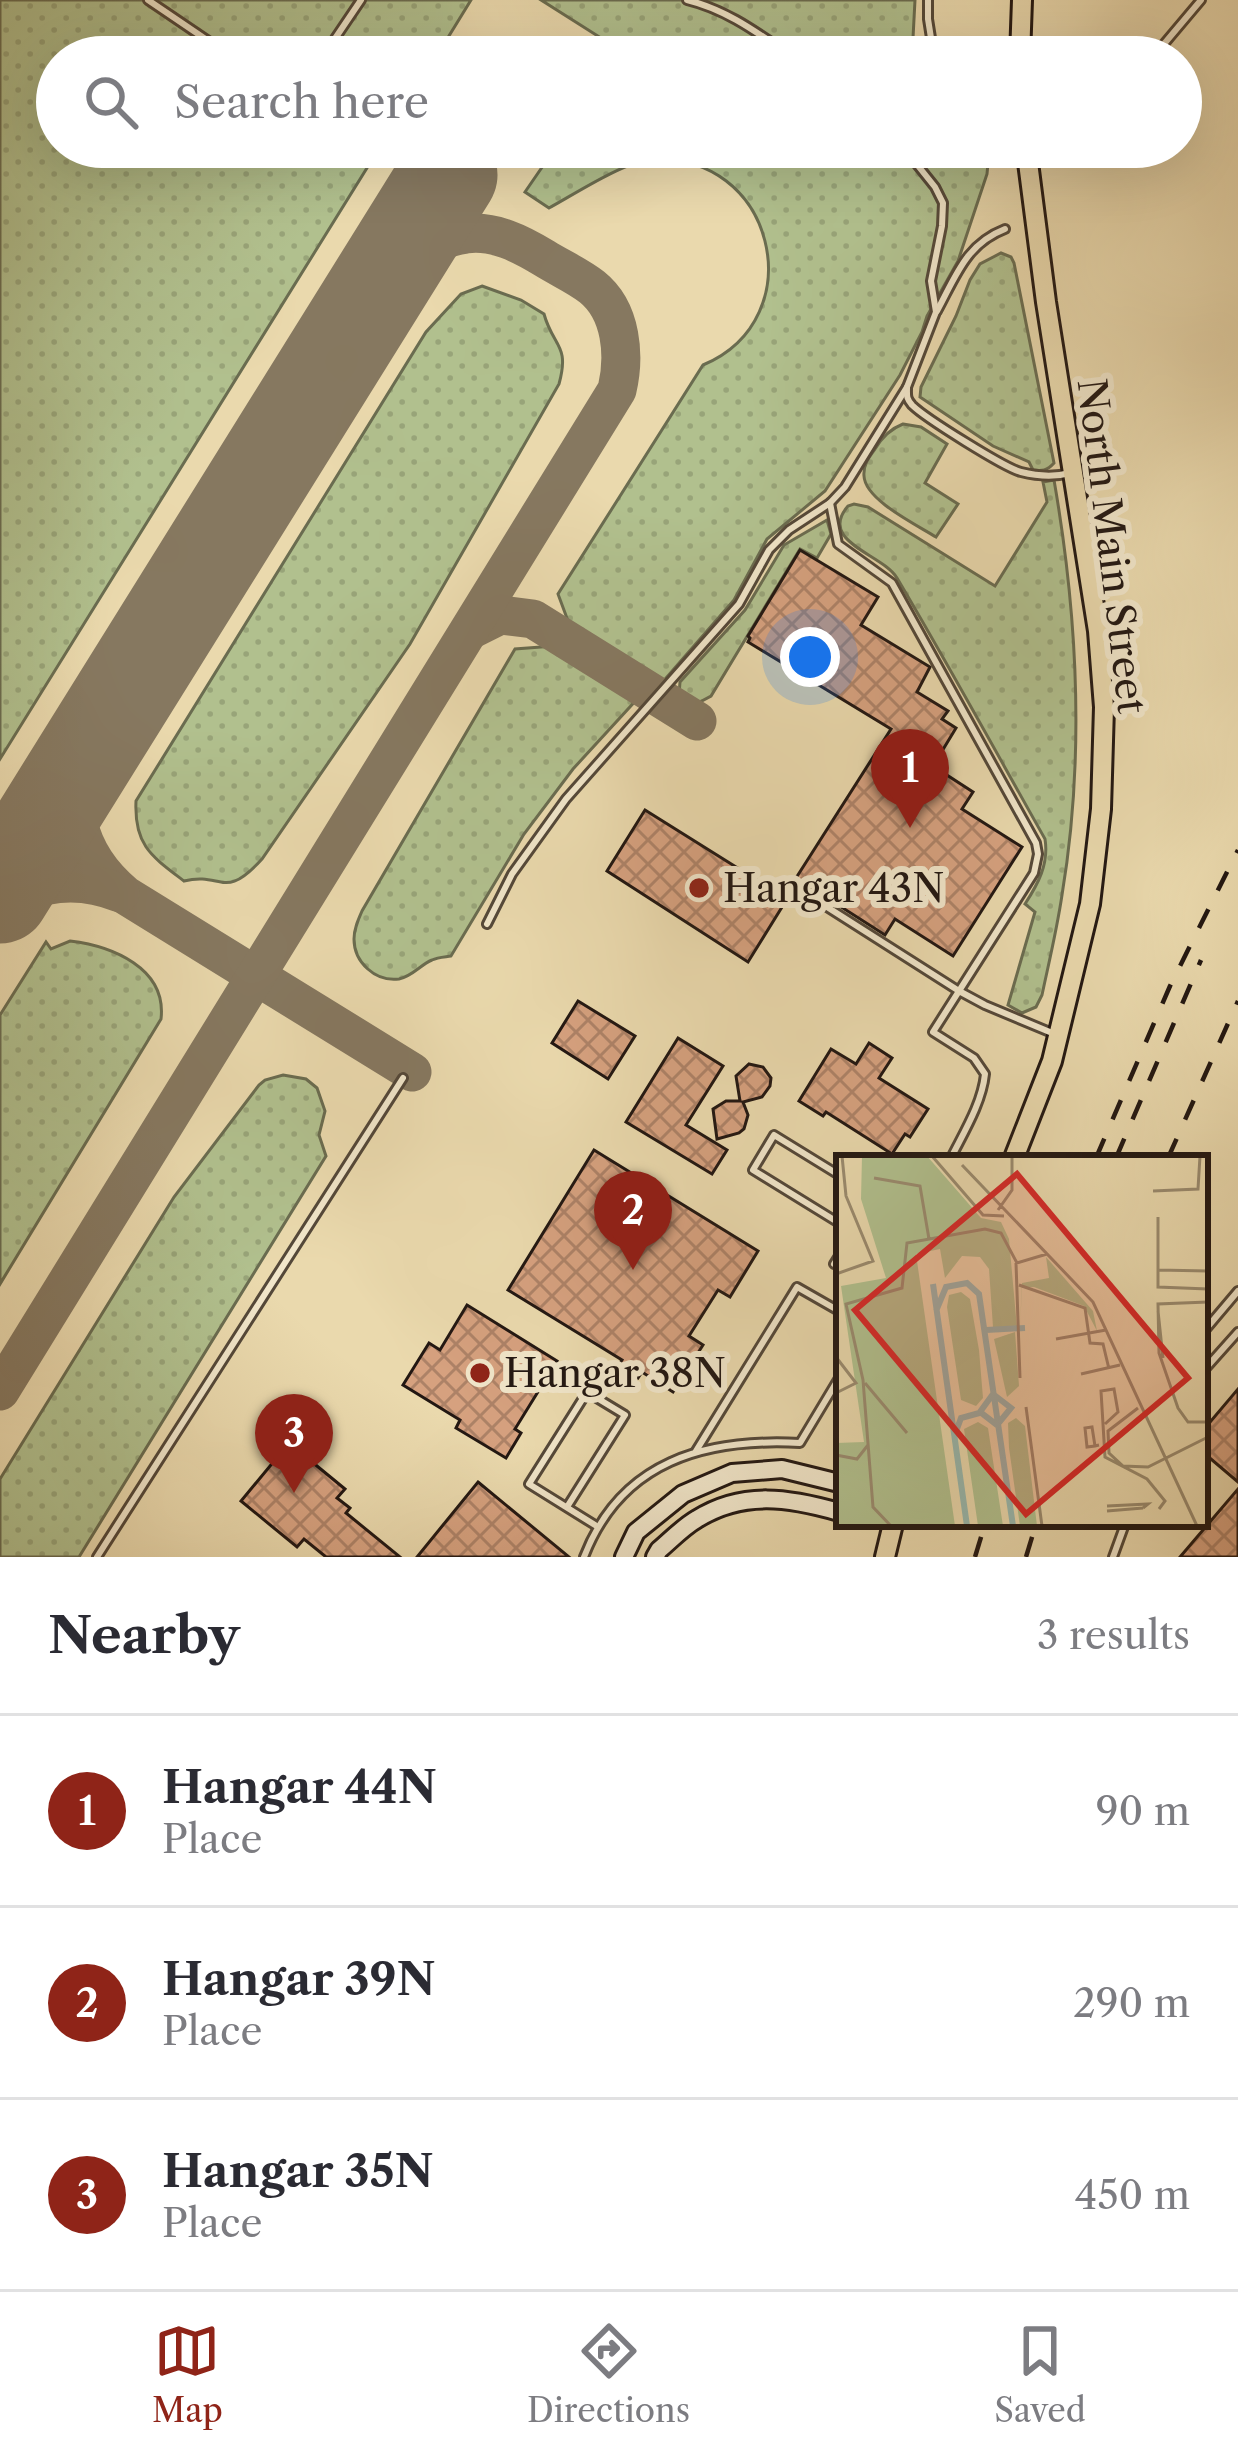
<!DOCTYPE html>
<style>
:root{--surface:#fff;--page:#f7f7f7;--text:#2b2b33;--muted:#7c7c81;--line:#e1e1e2;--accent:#8f2418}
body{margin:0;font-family:"Libre Caslon Text",serif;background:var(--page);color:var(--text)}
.you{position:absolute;left:810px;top:657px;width:42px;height:42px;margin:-30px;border:9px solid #fff;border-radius:50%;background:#1a73e8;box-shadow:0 0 0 18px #1a73e833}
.badge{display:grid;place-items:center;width:78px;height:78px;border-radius:50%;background:var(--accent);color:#fff;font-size:39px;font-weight:700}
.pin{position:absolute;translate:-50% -99px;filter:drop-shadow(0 3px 6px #0008)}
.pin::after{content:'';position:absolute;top:63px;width:42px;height:36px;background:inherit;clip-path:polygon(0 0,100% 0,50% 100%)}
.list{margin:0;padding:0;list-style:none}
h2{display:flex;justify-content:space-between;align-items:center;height:156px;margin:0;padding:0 48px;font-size:51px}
h2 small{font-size:39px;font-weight:400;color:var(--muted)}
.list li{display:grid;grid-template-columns:78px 1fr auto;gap:36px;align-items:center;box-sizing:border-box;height:192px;padding:0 48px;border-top:3px solid var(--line)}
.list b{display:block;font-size:45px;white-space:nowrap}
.list p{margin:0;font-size:39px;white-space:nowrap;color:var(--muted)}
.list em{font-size:39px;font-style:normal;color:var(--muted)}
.icon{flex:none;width:66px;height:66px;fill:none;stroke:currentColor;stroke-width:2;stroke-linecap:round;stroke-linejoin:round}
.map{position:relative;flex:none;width:1238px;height:1557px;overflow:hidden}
.search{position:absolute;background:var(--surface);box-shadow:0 12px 48px #0002;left:36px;right:36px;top:36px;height:132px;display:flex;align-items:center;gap:30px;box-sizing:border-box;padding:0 42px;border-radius:66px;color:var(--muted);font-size:45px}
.sheet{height:732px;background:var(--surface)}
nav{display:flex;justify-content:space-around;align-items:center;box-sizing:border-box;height:168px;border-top:3px solid var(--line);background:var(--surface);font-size:33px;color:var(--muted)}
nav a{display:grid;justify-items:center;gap:6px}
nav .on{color:var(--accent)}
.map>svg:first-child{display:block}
.grass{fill:url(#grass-dots);stroke:#6a6c50;stroke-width:3}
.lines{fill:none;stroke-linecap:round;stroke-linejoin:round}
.taxiway{stroke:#867860;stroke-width:39}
.runway{stroke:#867860;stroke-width:99}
.building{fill:url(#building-cross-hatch);stroke:#221712;stroke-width:3}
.lane-casing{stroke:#544839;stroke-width:12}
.secondary-casing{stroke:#221712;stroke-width:22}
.primary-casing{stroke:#221712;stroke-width:24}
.lane{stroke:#f1e6ca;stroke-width:6}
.secondary{stroke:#f1e6ca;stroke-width:16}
.primary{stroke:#ead9ad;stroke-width:18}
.rail{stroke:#221712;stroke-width:4.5;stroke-dasharray:21 21;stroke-linecap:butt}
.poi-dot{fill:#8f2418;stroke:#f1e6ca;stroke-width:4.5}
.labels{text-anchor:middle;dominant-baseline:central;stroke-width:12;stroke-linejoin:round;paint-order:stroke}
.street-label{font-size:39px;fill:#221712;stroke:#f1e6ca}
.poi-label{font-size:39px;fill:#221712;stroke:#f1e6ca;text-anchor:start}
.inset-river{fill:none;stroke:#98b9af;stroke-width:6}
.inset-road{fill:none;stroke:#9a8b6f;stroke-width:3}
.view{fill:#d62828;fill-opacity:0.15;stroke:#d62828;stroke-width:6}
.inset-edge{fill:none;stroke:#221712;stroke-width:6}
</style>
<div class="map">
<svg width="1238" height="1557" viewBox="0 0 1238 1557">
<defs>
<pattern id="grass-dots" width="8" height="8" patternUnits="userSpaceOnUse" patternTransform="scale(3)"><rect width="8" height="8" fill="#b1c08e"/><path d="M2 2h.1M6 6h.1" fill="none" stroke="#98a479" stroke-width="1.8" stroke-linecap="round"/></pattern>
<pattern id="building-cross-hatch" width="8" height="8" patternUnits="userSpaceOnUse" patternTransform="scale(3)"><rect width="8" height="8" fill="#d6a17f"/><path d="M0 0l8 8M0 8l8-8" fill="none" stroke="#ad8267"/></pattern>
</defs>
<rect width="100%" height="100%" fill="#ead9ad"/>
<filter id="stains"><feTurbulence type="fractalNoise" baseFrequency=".00167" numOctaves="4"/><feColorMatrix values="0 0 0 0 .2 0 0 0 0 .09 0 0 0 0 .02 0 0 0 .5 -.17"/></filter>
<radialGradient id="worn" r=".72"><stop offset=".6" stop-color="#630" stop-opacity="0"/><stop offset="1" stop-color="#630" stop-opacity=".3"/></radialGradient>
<!-- grass -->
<g class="grass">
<polygon points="0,0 471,0 436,57 57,57 57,147 380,147 0,759"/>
<polygon points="541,0 915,0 912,57 606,57 612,45"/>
<path d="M556 147H987L989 153 987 174 958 261 927 316 922 332 900 375 825 491 767 539 734 600 660 685 571 629 558 594 703 365C815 318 774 149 649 160 624 162 573 195 549 208L525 192Z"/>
<path d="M1001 253 1011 257 1014 263 1054 463C1047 471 1042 471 1033 470L1029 462 993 446 920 397 921 387 956 316 970 280 980 264Z"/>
<path d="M482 286 521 300 544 314C553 347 570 344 559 384L410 644 262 859C223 902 223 871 184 881 151 856 134 845 136 801L426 332 461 294Z"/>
<path d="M903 424 921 427 947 444 925 483 958 504 936 537C917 525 865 500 864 476 863 465 869 457 875 449 882 437 890 429 903 424Z"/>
<path d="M1054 480C1078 618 1085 757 1062 895 1057 929 1049 962 1042 995L1036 1007 1022 1013 1008 1005 1035 912 1025 904C1038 884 1049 864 1045 839 996 752 948 664 897 578 883 554 817 542 848 506L854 504 868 507 995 586 1047 502 1043 482Z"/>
<polygon points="827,520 831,534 817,558 800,549 711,696 698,703 688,702 679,695 680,682 745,610 784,545"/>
<path d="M554 646 639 697 573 769 524 834 451 956C445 957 438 957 432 960 420 965 413 976 399 979 375 982 354 962 354 939 354 929 358 920 362 911L515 649Z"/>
<path d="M70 941C112 946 167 968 161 1019L0 1284V1015L46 942 51 949Z"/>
<polygon points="283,1075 306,1079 317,1088 325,1111 319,1135 326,1156 79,1557 0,1557 0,1479 174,1197 259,1085 265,1080"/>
</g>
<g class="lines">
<!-- taxiway -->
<g class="taxiway">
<polyline points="472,629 500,615 533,619 697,721"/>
<path d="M96 741C57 794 78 856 125 895L412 1072"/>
<path d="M0 904C37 881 79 876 120 893"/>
<path d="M0 1391 617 390C625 356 622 311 592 287 578 276 560 268 544 258 521 244 494 230 466 234 422 239 392 281 363 310"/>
</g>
<!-- runway -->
<polyline class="runway" points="0,894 448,175"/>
</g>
<!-- building -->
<g class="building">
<polygon points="800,550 878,597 861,625 930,667 917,692 948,711 942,719 956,728 933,766 973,792 962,809 1022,847 953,956 895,919 885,935 796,878 891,729 748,642 750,638 748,636"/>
<polygon points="645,810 787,899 748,962 607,871"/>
<polygon points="578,1001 635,1036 608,1079 552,1043"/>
<polygon points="678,1038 723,1066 686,1125 727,1150 712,1174 626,1122"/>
<polygon points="869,1043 892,1058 879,1078 928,1109 910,1137 905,1134 892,1154 826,1112 823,1116 799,1101 831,1049 856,1064"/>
<polygon points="749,1064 763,1067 771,1078 770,1086 762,1097 743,1102 748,1115 744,1129 739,1133 717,1139 713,1109 726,1101 740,1101 736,1076"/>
<polygon points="594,1150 758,1251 730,1297 718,1290 689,1336 703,1345 673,1392 642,1372 638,1378 618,1366 622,1360 508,1290"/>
<polygon points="467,1305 557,1361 515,1429 521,1433 506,1458 456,1428 460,1420 403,1385 429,1343 440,1350"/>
<polygon points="1238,1389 1238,1482 1205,1454 1205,1428"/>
<polygon points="289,1443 345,1489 337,1498 350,1508 346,1513 400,1557 326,1557 304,1539 297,1547 241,1501"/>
<polygon points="478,1482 569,1557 417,1557"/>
<polygon points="1238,1489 1238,1557 1180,1557"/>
</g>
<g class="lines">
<!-- lane casing -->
<g class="lane-casing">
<g id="lane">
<polyline points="148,0 232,57"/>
<path d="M687 0C728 10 759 34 793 57"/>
<polyline points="928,0 928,19 934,57"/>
<polyline points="317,57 332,43 361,0"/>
<polyline points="1153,57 1201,0"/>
<path d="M903 147 935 187 943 203 942 226 931 281 936 312 907 387C907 396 906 398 912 405 925 418 1005 468 1021 472 1037 476 1055 477 1070 473"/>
<path d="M937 311C956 276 966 244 1005 229"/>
<path d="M830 503 838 544 892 583 1036 843 1038 854 1034 873 933 1032 974 1058 985 1074C982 1103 964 1132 951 1158"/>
<polyline points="794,886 959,991 985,1005 1057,1035"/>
<polyline points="487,924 512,874 566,799 739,604 769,550 789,530 830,503 845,487 907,387"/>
<polyline points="839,1175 774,1135 753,1170 839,1223"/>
<polyline points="834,1264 839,1256"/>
<polyline points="1205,1330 1238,1291"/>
<polyline points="1205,1369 1238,1332"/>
<polyline points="696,1451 797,1287 839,1311"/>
<polyline points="567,1507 625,1415 587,1392 529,1484 595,1525"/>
<polyline points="97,1557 403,1078"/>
<path d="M584 1557C621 1461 705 1438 800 1443L839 1378"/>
<polyline points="1113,1557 1125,1524"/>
</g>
</g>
<!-- secondary casing -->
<g class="secondary-casing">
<g id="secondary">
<polyline points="624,1557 636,1532 683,1494 732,1473 782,1469 839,1483"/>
<path d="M655 1557 659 1550C671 1540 683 1527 697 1519 743 1490 790 1498 839 1512"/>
</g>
</g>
<!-- primary casing -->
<g class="primary-casing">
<g id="primary">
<polyline points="1020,57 1022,0"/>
<polyline points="1014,1158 1052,1061 1090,904 1101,809 1104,707 1098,631 1046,302 1026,147"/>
<polyline points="885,1557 893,1524"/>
</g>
</g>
<!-- lane -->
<use href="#lane" class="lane"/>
<!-- secondary -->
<use href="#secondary" class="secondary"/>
<!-- primary -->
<use href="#primary" class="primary"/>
<!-- rail -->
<g class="rail">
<polyline points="1096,1158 1170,986 1238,850"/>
<polyline points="1116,1158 1201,960"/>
<polyline points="1168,1158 1238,1001"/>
<polyline points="975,1557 985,1524"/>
<polyline points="1026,1557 1036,1524"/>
</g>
</g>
<!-- markers -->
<g class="poi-dot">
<circle cx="699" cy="888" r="12"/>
<circle cx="480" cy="1373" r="12"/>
</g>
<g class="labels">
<!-- street labels -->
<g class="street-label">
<text transform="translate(1112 546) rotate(83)">North Main Street</text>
</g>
<!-- poi labels -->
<g class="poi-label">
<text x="723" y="888">Hangar 43N</text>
<text x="504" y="1373">Hangar 38N</text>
</g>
</g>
<!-- overview -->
<g transform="translate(836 1155)">
<rect width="372" height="372" fill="#ead9ad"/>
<path d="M26 1H91L145 63 165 67 173 84 181 173 157 172 153 114 144 102 126 101 109 123 104 94 80 99 119 371H0V288L28 287 5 131 50 123 25 44ZM210 102 257 156 261 176 248 151 198 132 186 133 184 172 186 128 213 123ZM125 137 134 144 143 195 147 243 140 251 125 245 111 152 113 140ZM179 177 183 231 171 242 158 184ZM180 263 189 271 201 371H184L173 293 172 268ZM142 267 152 273 167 371H142L128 274Z" fill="#b1c08e"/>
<path class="inset-river" d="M97 129 131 371M100 156 110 132 131 128 143 139 177 371M150 175 189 173M157 239 175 253 161 270 144 257ZM118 282 125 263 147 257"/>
<path class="inset-road" d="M96 1 147 60 168 61M126 10 257 147 361 371M38 23 84 31 93 84M317 36 362 34 364 1M162 55 176 35V1M322 62V132L372 134M180 108 184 223M322 115 372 116M0 119 37 106 10 41 6 1M183 130 249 153 254 188 267 189 273 214M372 147 322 149 323 198 342 253 352 267H372M322 156 327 203M220 184 270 175M0 202 20 228 0 238M245 219 284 210M29 228 71 278M190 252 206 371M302 253 272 276 273 298 287 311 312 312 372 282M269 269 282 257 278 234 265 236 269 302 311 324 329 346 323 354M259 291 256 272 249 273 251 292 259 291 263 290M0 300 21 304 32 290M271 351 312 349 307 353M271 356 307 353M55 371 37 352 27 225 10 149 66 133 71 88 149 74 165 78 181 108 211 99"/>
<path class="view" d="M181 19 352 223 190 359 19 155Z"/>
<rect width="372" height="372" class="inset-edge"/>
</g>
<rect width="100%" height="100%" filter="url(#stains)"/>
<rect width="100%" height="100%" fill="url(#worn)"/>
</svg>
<div class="you"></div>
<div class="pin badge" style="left:910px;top:828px">1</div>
<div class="pin badge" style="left:633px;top:1270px">2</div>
<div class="pin badge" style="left:294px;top:1493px">3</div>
<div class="search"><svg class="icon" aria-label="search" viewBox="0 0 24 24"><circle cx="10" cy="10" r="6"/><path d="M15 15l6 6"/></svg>Search here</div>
</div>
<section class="sheet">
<h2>Nearby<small>3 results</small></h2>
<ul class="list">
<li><span class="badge">1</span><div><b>Hangar 44N</b><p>Place</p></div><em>90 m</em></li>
<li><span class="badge">2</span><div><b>Hangar 39N</b><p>Place</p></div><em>290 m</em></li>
<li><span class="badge">3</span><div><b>Hangar 35N</b><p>Place</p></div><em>450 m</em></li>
</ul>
</section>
<nav>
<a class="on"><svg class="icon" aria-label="map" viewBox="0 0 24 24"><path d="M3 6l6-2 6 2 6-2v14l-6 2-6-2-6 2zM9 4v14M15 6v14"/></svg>Map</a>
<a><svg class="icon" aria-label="directions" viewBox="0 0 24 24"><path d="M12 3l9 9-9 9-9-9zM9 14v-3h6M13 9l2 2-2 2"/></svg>Directions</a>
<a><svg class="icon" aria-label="saved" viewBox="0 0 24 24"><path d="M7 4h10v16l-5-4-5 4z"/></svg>Saved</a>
</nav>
